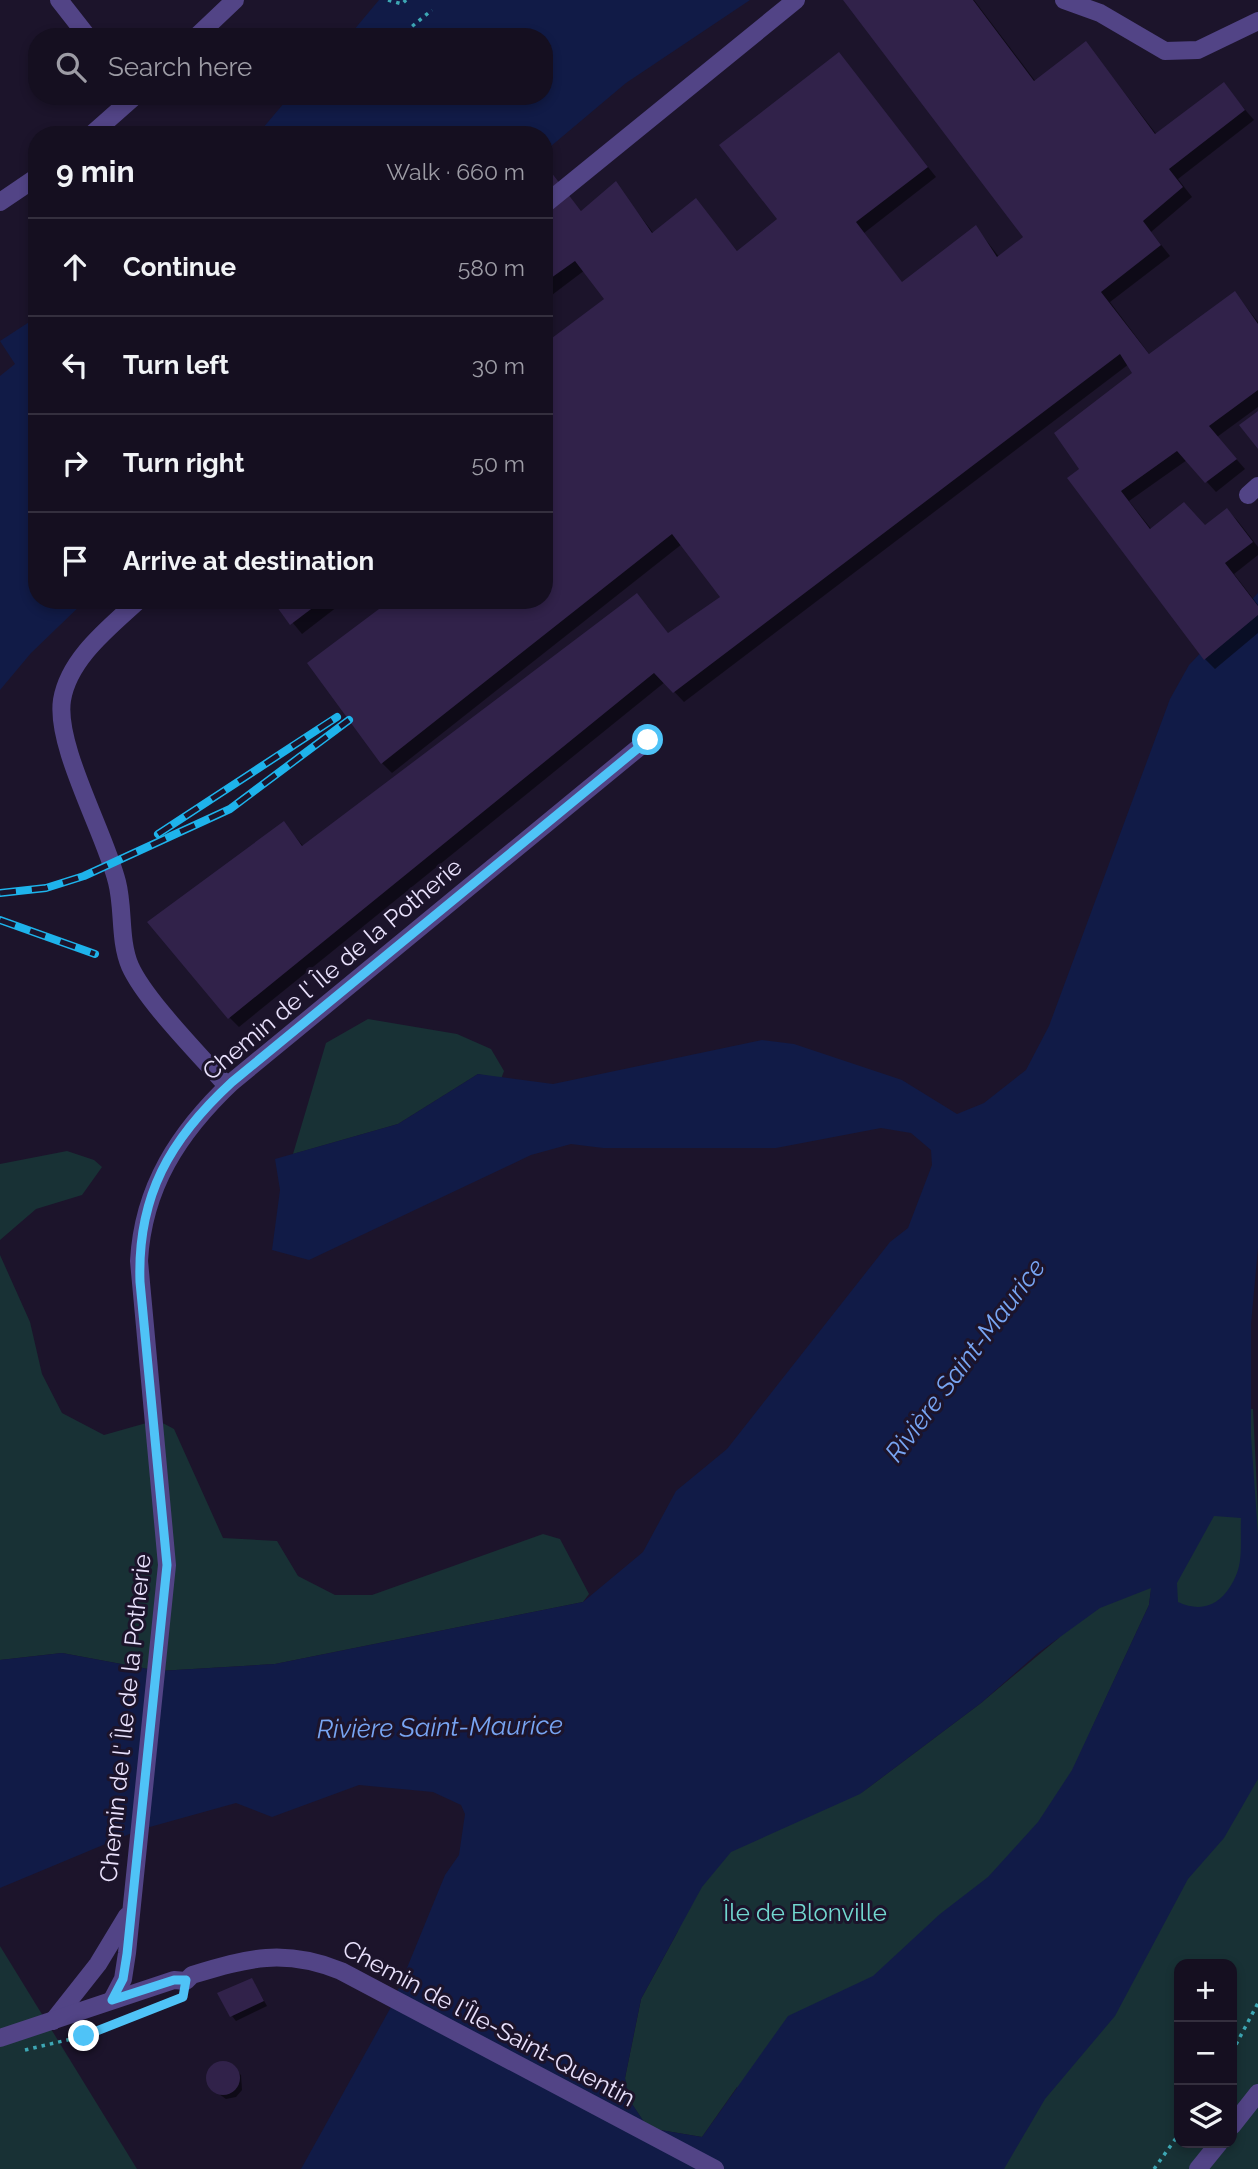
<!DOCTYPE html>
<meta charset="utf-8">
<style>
:root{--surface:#150f20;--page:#1e1829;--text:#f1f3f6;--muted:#9d9ca5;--line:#342f3e}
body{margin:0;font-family:Raleway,sans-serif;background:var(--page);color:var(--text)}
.controls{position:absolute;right:21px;bottom:21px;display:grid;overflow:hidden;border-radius:14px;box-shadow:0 4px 10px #0003}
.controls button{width:63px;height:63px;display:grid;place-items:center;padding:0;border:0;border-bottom:2px solid var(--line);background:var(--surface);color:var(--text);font:35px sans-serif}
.stop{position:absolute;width:21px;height:21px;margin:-16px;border:5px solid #4fc3f7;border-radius:50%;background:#fff}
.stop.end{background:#4fc3f7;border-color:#fff;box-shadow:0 2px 7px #0008}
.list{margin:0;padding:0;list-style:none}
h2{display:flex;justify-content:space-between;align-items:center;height:91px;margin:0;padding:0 28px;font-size:30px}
h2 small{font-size:23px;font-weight:400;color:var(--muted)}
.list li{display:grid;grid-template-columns:46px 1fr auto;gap:21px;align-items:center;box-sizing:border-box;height:98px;padding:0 28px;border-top:2px solid var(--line)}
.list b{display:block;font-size:26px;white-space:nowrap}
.list em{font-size:23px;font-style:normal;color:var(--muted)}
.icon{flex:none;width:38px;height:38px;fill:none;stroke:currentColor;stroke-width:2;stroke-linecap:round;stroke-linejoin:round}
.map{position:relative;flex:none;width:1258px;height:2169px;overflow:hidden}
.search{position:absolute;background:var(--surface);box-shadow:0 4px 10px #0003;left:28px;top:28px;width:525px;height:77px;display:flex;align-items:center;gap:18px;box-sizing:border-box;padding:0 24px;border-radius:28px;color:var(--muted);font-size:26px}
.panel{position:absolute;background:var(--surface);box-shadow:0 4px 10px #0003;left:28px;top:126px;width:525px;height:483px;border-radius:28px}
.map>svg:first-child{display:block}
.green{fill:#183135;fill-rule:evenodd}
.water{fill:#111b47;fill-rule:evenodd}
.shadow{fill:#0007}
.building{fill:#31224a}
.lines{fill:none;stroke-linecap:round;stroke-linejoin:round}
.path{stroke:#3da7b4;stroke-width:3.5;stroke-dasharray:3.5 5;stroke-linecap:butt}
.minor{stroke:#524486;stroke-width:18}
.rail-casing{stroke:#1eb3eb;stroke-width:8}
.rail{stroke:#1c142b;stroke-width:5;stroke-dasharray:16;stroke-linecap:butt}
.route{stroke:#4fc3f7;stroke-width:9}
.labels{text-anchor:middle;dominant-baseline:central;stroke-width:6;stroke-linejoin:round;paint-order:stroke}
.street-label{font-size:24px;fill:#e9e1fc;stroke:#1c142b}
.park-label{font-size:24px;fill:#72d8d0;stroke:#1c142b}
.water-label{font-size:26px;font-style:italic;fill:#78a5f3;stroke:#1c142b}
</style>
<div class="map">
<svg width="1258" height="2169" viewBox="0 0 1258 2169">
<rect width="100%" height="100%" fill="#1c142b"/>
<!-- green -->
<g class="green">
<polygon points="368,1019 457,1034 491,1049 504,1071 501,1079 478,1074 398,1124 293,1154 326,1043"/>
<polygon points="67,1151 94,1160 102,1167 82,1195 36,1209 0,1240 0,1164"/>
<polygon points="0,1255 30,1322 42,1374 62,1413 104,1435 157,1420 174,1429 223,1538 277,1541 298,1576 335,1595 372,1595 543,1534 560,1539 589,1594 583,1602 275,1664 159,1671 62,1653 0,1660"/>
<path d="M1239 1408 1253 1409 1258 1512V2169H777L737 2087 702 2137 648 2128 628 2098 625 2078 641 1999 678 1931 680 1872ZM1151 1590 1161 1609 1091 1730 1149 1605ZM1060 1637 981 1703 860 1794 1043 1646ZM1179 1964H1232V2143H1179Z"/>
<polygon points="0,1946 137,2169 0,2169"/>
</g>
<!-- water -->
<g class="water">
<polygon points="379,0 750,0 626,83 544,152 544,135 257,135 290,96 544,96 544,37 348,37"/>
<polygon points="37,317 37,600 86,600 31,653 0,690 0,376 15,364 0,341"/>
<path d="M1258 593V1248L1251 1324V1436L1258 1535V1779L1224 1838 1188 1879 1115 2016 1045 2099 1004 2169H301L391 2007 445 1875 459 1855 465 1814 461 1805 433 1792 359 1785 272 1817 236 1803 139 1830 0 1888V1660L62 1653 159 1671 275 1664 583 1602 643 1552 676 1491 727 1449 890 1242 908 1228 932 1165 931 1150 911 1133 881 1128 776 1148H603L571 1144 531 1155 309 1260 272 1250 280 1190 275 1159 398 1124 478 1074 553 1084 762 1040 794 1044 902 1080 957 1114 984 1103 1026 1070 1049 1026 1170 699 1189 665ZM1214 1516 1241 1518C1240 1534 1243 1558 1237 1573 1226 1601 1206 1615 1178 1602L1177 1583ZM1151 1588 1149 1605 1072 1770 1038 1822 988 1877 940 1914 873 1976 788 2016 702 2137 648 2128 628 2098 625 2078 641 1999 702 1887 731 1852 860 1794 981 1703 1038 1653 1100 1608Z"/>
</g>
<!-- shadow -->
<g class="shadow">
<polygon points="846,0 974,0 1036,82 1086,43 1157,135 1223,84 1254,120 1178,179 1192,197 1151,232 1170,256 1110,302 1150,355 1235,293 1258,322 1258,407 1217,437 1245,469 1216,492 1187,460 1129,501 1152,530 1205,527 1227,510 1237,520 1258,547 1258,555 1234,574 1258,605 1258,633 1215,669 1205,659 1081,469 1135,373 1129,364 684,702 665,682 239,1027 229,1017 284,824 304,847 647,606 669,635 722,597 682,544 392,773 382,763 544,600 607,299 585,270 544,301 544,168 582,212 615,183 654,234 696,201 738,252 779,220 839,55 936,177 864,233 903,284 976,227 999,257 1026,237"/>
<polygon points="274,600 346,600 302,634"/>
<polygon points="252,1980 267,2006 236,2021 232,2016"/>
<polygon points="228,2064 241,2075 242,2090 236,2097 226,2099 212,2089 208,2079 214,2066"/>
</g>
<!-- building -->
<g class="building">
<polygon points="843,0 973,0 1034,81 1086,41 1155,134 1224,82 1245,110 1169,169 1183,187 1143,221 1161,245 1101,292 1149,354 1235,291 1258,324 1258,390 1209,426 1237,459 1205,483 1177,451 1121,491 1150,529 1184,502 1205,525 1227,508 1253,542 1225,563 1258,606 1258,615 1204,660 1067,478 1079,469 1054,433 1132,373 1120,354 673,693 654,673 228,1019 147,922 284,821 302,846 637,593 668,633 720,597 672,534 381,764 307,663 391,600 544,600 544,344 604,299 575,261 544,283 544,163 581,211 616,181 652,233 696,198 737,251 777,219 719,145 839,52 928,167 856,222 902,282 976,225 997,257 1023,237"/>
<polygon points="1258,411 1258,449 1239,425"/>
<polygon points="272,600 323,600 290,625"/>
<polygon points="252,1978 264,2001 230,2017 217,1993"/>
<circle cx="223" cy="2078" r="17"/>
</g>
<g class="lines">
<!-- path -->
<g class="path">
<polyline points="388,0 402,4 406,0"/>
<polyline points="351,34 354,37"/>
<polyline points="399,37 432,10"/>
<polyline points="25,2050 84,2036 180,1998"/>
<polyline points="1232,2052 1258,2003"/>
<polyline points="1154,2169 1179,2134"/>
</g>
<!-- minor -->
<g class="minor">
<polyline points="59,0 88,37"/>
<polyline points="1064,0 1100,13 1165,51 1198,50 1258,21"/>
<polyline points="196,37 235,0"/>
<polyline points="91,135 135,96"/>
<polyline points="0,202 37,177"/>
<polyline points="544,205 796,0"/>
<polyline points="1248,495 1258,486"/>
<path d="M139 600C110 627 69 658 62 700 55 746 105 833 117 882 124 909 119 940 130 966 145 1000 201 1056 227 1086"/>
<path d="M112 2000 123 1979 127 1953 167 1565 139 1261C143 1187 179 1132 232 1082L648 740"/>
<polyline points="53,2021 98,1964 127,1916"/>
<path d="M0 2038 174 1980 186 1981 192 1975C248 1958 284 1948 341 1971L715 2169"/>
<polyline points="1232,2126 1258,2093"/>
<polyline points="1198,2169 1219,2143"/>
</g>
<!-- rail casing -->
<g class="rail-casing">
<g id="rail">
<polyline points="158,834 337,717"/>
<polyline points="0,893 46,888 84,876 230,809 349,720"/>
<polyline points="0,920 95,954"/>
</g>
</g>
<!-- rail -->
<use href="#rail" class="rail"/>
</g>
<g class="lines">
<!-- route -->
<path class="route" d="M84 2036 183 1997 186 1980H174L112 2000 123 1979 127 1954 167 1565 140 1282C137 1196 170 1139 232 1082L648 740"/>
</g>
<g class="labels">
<!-- street labels -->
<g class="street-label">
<text transform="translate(332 969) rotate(-40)">Chemin de l' Île de la Potherie</text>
<text transform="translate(125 1718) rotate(-84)">Chemin de l' Île de la Potherie</text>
<text transform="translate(489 2023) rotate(28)">Chemin de l'Île-Saint-Quentin</text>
</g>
<!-- park labels -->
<g class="park-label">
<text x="805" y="1912">Île de Blonville</text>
</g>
<!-- water labels -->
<g class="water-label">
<text transform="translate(965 1360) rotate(-53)">Rivière Saint-Maurice</text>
<text transform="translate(440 1727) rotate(-1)">Rivière Saint-Maurice</text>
</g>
</g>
</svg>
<div class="controls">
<button>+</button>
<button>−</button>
<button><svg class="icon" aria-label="layers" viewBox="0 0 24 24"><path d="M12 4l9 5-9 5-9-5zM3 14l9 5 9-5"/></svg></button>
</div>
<div class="stop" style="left:648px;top:740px"></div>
<div class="stop end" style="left:84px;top:2036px"></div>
<div class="search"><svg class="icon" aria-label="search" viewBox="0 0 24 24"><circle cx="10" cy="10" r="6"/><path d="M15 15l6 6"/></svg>Search here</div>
<section class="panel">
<h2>9 min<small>Walk · 660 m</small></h2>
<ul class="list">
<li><svg class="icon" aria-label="ahead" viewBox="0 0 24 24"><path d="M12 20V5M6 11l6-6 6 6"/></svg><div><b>Continue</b></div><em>580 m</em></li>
<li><svg class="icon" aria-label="left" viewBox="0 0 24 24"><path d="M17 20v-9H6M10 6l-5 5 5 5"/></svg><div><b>Turn left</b></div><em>30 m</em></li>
<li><svg class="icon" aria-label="right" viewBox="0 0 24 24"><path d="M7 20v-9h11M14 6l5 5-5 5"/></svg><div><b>Turn right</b></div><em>50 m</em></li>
<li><svg class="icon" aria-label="arrive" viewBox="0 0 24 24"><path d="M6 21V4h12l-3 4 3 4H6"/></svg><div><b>Arrive at destination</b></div></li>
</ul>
</section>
</div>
